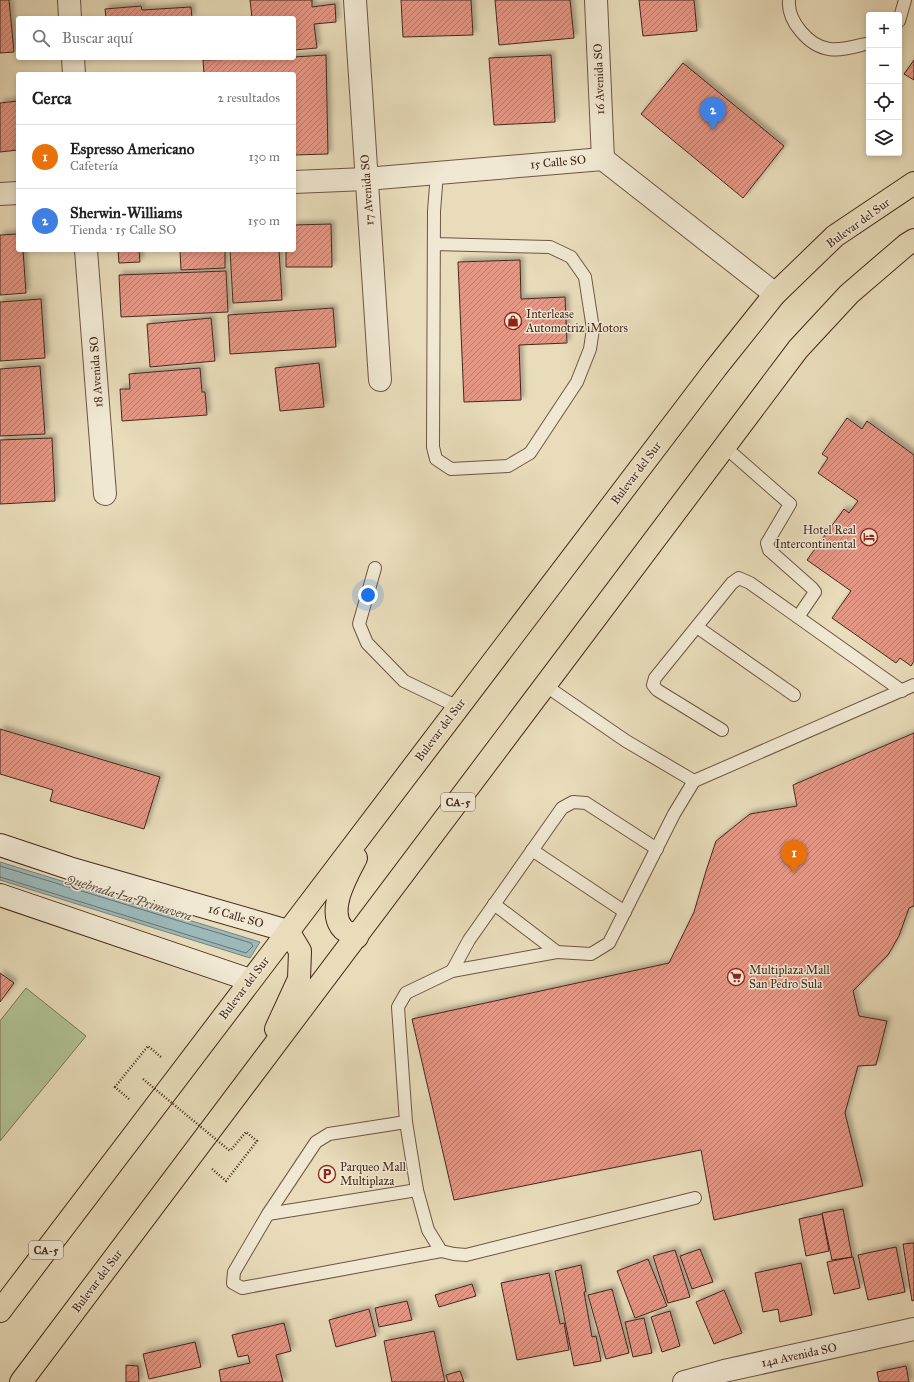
<!DOCTYPE html>
<html lang="es">
<meta charset="utf-8">
<style>
:root{--surface:#fff;--page:#f6f6f6;--text:#222;--muted:#767676;--line:#e0e0e0;--accent:#111827}
body{margin:0;font-family:"IM FELL Great Primer",serif;background:var(--page);color:var(--text)}
.controls{position:absolute;right:12px;top:12px;display:grid;overflow:hidden;border-radius:4px;box-shadow:0 2px 6px #0003}
.controls button{width:36px;height:36px;display:grid;place-items:center;padding:0;border:0;border-bottom:1px solid var(--line);background:var(--surface);color:var(--text);font:20px sans-serif}
.you{position:absolute;left:368px;top:595px;width:14px;height:14px;margin:-10px;border:3px solid #fff;border-radius:50%;background:#1a73e8;box-shadow:0 0 0 6px #1a73e833}
.badge{display:grid;place-items:center;width:26px;height:26px;border-radius:50%;background:var(--accent);color:#fff;font-size:13px;font-weight:700}
.pin{position:absolute;translate:-50% -33px;filter:drop-shadow(0 1px 2px #0008)}
.pin::after{content:'';position:absolute;top:21px;width:14px;height:12px;background:inherit;clip-path:polygon(0 0,100% 0,50% 100%)}
.list{margin:0;padding:0;list-style:none}
h2{display:flex;justify-content:space-between;align-items:center;height:52px;margin:0;padding:0 16px;font-size:17px}
h2 small{font-size:13px;font-weight:400;color:var(--muted)}
.list li{display:grid;grid-template-columns:26px 1fr auto;gap:12px;align-items:center;box-sizing:border-box;height:64px;padding:0 16px;border-top:1px solid var(--line)}
.list b{display:block;font-size:15px;white-space:nowrap}
.list p{margin:0;font-size:13px;white-space:nowrap;color:var(--muted)}
.list em{font-size:13px;font-style:normal;color:var(--muted)}
.icon{flex:none;width:22px;height:22px;fill:none;stroke:currentColor;stroke-width:2;stroke-linecap:round;stroke-linejoin:round}
.map{position:relative;flex:none;width:914px;height:1382px;overflow:hidden}
.search{position:absolute;background:var(--surface);box-shadow:0 2px 6px #0003;left:16px;top:16px;width:280px;height:44px;display:flex;align-items:center;gap:10px;box-sizing:border-box;padding:0 14px;border-radius:4px;color:var(--muted);font-size:15px}
.panel{position:absolute;background:var(--surface);box-shadow:0 2px 6px #0003;left:16px;top:72px;width:280px;height:180px;border-radius:4px}
.map>svg:first-child{display:block}
.grass{fill:#b1c294;stroke:#7b7558}
.water{fill:#9bb9ba;stroke:#797f7b}
.lines{fill:none;stroke-linecap:round;stroke-linejoin:round}
.shore{stroke:#70706c;stroke-width:1}
.building{fill:url(#building-hatch);stroke:#45281d;filter:url(#shadow)}
.lane-casing{stroke:#6e5544;stroke-width:14}
.street-casing{stroke:#6e5544;stroke-width:24}
.secondary-casing{stroke:#45281d;stroke-width:24}
.highway-casing{stroke:#45281d;stroke-width:24}
.path{stroke:#45281d;stroke-width:2.5;stroke-dasharray:1 2;stroke-linecap:butt}
.lane{stroke:#f0e8d2;stroke-width:12}
.street{stroke:#f0e8d2;stroke-width:22}
.secondary{stroke:#f0e8d2;stroke-width:22}
.highway{stroke:#e8dcba;stroke-width:22}
.path-bridge{stroke:#45281d;stroke-width:2.5;stroke-dasharray:1 2;stroke-linecap:butt}
.labels{text-anchor:middle;dominant-baseline:central;stroke-width:3;stroke-linejoin:round;paint-order:stroke}
.shield{fill:#f0e8d2;stroke:#786253;stroke-width:1}
.shield-label{font-size:11px;font-weight:bold;fill:#45281d}
.street-label{font-size:12px;fill:#45281d;stroke:#f0e8d2}
.poi-label{font-size:12px;fill:#45281d;stroke:#f0e8d2;text-anchor:start}
.water-label{font-size:13px;font-style:italic;fill:#5a4c44;stroke:#f0e8d2}
</style>
<div class="map">
<svg width="914" height="1382" viewBox="0 0 914 1382">
<defs>
<pattern id="building-hatch" width="6" height="6" patternUnits="userSpaceOnUse"><rect width="6" height="6" fill="#e59786"/><path d="M-1 1l2-2M0 6l6-6M5 7l2-2" fill="none" stroke="#bb7b6d"/></pattern>
<filter id="shadow"><feDropShadow dx="3.5" dy="-3.5" stdDeviation="2" flood-color="#0004"/></filter>
</defs>
<rect width="100%" height="100%" fill="#e8dcba"/>
<filter id="stains"><feTurbulence type="fractalNoise" baseFrequency=".005" numOctaves="4"/><feColorMatrix values="0 0 0 0 .2 0 0 0 0 .09 0 0 0 0 .02 0 0 0 .5 -.17"/></filter>
<radialGradient id="worn" r=".72"><stop offset=".6" stop-color="#630" stop-opacity="0"/><stop offset="1" stop-color="#630" stop-opacity=".3"/></radialGradient>
<!-- grass -->
<polygon class="grass" points="26,988 86,1036 0,1141 0,1021"/>
<!-- water -->
<polygon class="water" points="0,862 260,942 250,958 0,880"/>
<g class="lines">
<!-- shore -->
<polyline class="shore" points="0,866 251,943 253,946 246,953 0,877"/>
</g>
<!-- building -->
<g class="building">
<polygon points="0,0 9,0 14,52 0,53"/>
<polygon points="250,0 312,0 312,7 335,4 336,22 314,24 317,48 294,50 294,18 252,18"/>
<polygon points="401,0 471,0 473,35 403,37"/>
<polygon points="495,0 570,0 574,38 499,45"/>
<polygon points="639,0 694,0 697,31 643,36"/>
<polygon points="141,6 142,10 191,7 192,18 106,18 105,9"/>
<polygon points="326,55 328,154 294,155 294,74 204,74 203,60 294,58 294,57"/>
<polygon points="551,55 555,122 494,125 489,58"/>
<polygon points="914,60 914,80 904,74"/>
<polygon points="683,63 784,146 743,198 641,114"/>
<polygon points="18,101 18,150 0,152 0,103"/>
<polygon points="331,224 332,267 286,267 286,250 294,250 294,225"/>
<polygon points="18,234 18,250 23,250 26,293 0,295 0,235"/>
<polygon points="118,250 139,250 140,262 119,263"/>
<polygon points="180,250 225,250 225,268 181,270"/>
<polygon points="230,250 279,250 282,300 233,303"/>
<polygon points="520,260 521,299 565,297 567,343 519,345 521,400 464,402 458,262"/>
<polygon points="226,271 228,312 121,317 119,275"/>
<polygon points="41,299 45,358 0,361 0,302"/>
<polygon points="333,308 336,347 230,354 228,315"/>
<polygon points="211,318 215,361 150,367 147,324"/>
<polygon points="319,363 324,407 280,411 275,368"/>
<polygon points="40,366 45,434 0,436 0,369"/>
<polygon points="200,368 202,392 205,392 207,415 122,421 120,389 130,389 129,374"/>
<polygon points="847,418 862,429 867,421 914,455 914,661 911,666 900,658 896,663 832,618 851,591 807,560 844,509 849,513 858,501 818,473 828,458 822,454"/>
<polygon points="52,438 55,501 0,504 0,440"/>
<polygon points="0,729 160,777 144,829 50,801 53,790 0,774"/>
<polygon points="914,733 914,906 909,908 899,936 888,955 853,991 859,1016 887,1021 876,1065 858,1066 845,1113 863,1186 714,1220 701,1150 454,1200 412,1019 669,963 694,912 706,871 716,841 750,814 797,806 793,785"/>
<polygon points="0,973 14,983 0,1002"/>
<polygon points="843,1209 852,1257 832,1260 822,1213"/>
<polygon points="822,1214 829,1251 806,1256 799,1219"/>
<polygon points="914,1243 914,1300 912,1301 903,1244"/>
<polygon points="896,1247 905,1292 868,1300 858,1255"/>
<polygon points="700,1249 713,1282 692,1289 680,1256"/>
<polygon points="675,1250 690,1297 668,1303 653,1256"/>
<polygon points="853,1257 860,1288 834,1294 827,1262"/>
<polygon points="648,1259 667,1306 635,1318 617,1271"/>
<polygon points="801,1263 812,1315 780,1322 778,1309 763,1312 755,1273"/>
<polygon points="581,1265 586,1292 584,1292 592,1337 596,1336 601,1361 574,1366 555,1271"/>
<polygon points="549,1273 560,1324 564,1323 569,1350 517,1360 501,1283"/>
<polygon points="472,1284 476,1296 439,1307 435,1295"/>
<polygon points="612,1289 629,1353 606,1359 588,1295"/>
<polygon points="724,1290 742,1333 714,1344 696,1302"/>
<polygon points="407,1301 412,1320 379,1327 375,1308"/>
<polygon points="369,1309 376,1336 336,1347 329,1320"/>
<polygon points="670,1311 680,1346 662,1352 651,1317"/>
<polygon points="644,1318 652,1353 633,1357 625,1322"/>
<polygon points="284,1323 291,1351 276,1355 283,1382 221,1382 219,1370 250,1363 248,1355 238,1357 232,1335"/>
<polygon points="434,1331 445,1382 392,1382 384,1341"/>
<polygon points="195,1342 201,1367 149,1379 143,1354"/>
<polygon points="126,1365 138,1366 139,1382 126,1382"/>
<polygon points="906,1366 909,1382 879,1382 877,1372"/>
<polygon points="460,1371 464,1382 448,1382 446,1375"/>
</g>
<g class="lines">
<!-- lane casing -->
<g class="lane-casing">
<g id="lane">
<path d="M789 0C787 21 809 46 829 49 843 51 856 46 869 43"/>
<polyline points="899,21 905,0"/>
<polyline points="434,244 550,247 571,257 585,277 593,329 590,349 577,382 530,453 508,466 451,469 436,459 433,447 434,211 437,173"/>
<polyline points="725,447 790,504 767,543 769,550 812,588 815,592 798,617"/>
<polyline points="375,568 359,624 367,643 404,681 458,707"/>
<polyline points="697,627 794,695"/>
<polyline points="546,686 626,741 694,781 914,685"/>
<polyline points="722,730 657,690 653,685 655,678 732,583 739,578 750,583 902,691"/>
<polyline points="532,850 625,912"/>
<polyline points="494,904 557,952 591,954 609,943 674,814 694,781"/>
<polyline points="557,952 452,971 406,993 398,1007 406,1122 417,1190 428,1230 441,1251 454,1254 466,1255 695,1198"/>
<polyline points="452,971 469,940 562,808 573,802 586,803 657,849"/>
<polyline points="406,1122 329,1134 316,1142 268,1214 234,1272 233,1283 242,1288 441,1251"/>
<polyline points="268,1214 417,1190"/>
</g>
</g>
<!-- street casing -->
<g class="street-casing">
<g id="street">
<polyline points="69,0 70,18"/>
<polyline points="355,0 380,380"/>
<polyline points="596,0 603,159"/>
<polyline points="73,58 74,74"/>
<polyline points="294,182 366,179 603,159 775,294"/>
<polyline points="0,194 18,193"/>
<polyline points="86,250 105,494"/>
<polyline points="684,1382 724,1371 914,1329"/>
</g>
</g>
<!-- secondary casing -->
<g class="secondary-casing">
<g id="secondary">
<polyline points="0,845 69,868 288,931"/>
<polyline points="0,895 250,980"/>
</g>
</g>
<!-- highway casing -->
<g class="highway-casing">
<g id="highway">
<path d="M356 858C347 875 326 911 343 929 346 932 353 934 357 937"/>
<polyline points="276,1029 299,979 300,951 288,931"/>
<polyline points="0,1311 716,368 775,294 835,236 914,183"/>
<polyline points="21,1382 798,349 849,294 906,245 914,240"/>
</g>
</g>
<!-- path -->
<g class="path">
<polyline points="129,1099 115,1087 148,1046 161,1057"/>
<polyline points="212,1169 226,1181 257,1141 246,1132 230,1151"/>
</g>
<!-- lane -->
<use href="#lane" class="lane"/>
<!-- street -->
<use href="#street" class="street"/>
<!-- secondary -->
<use href="#secondary" class="secondary"/>
<!-- highway -->
<use href="#highway" class="highway"/>
<!-- path-bridge -->
<polyline class="path-bridge" points="143,1079 230,1151"/>
</g>
<!-- icons -->
<defs>
<g id="shop-ring" transform="scale(0.9)"><circle r="9.5" fill="#f0e8d2" stroke="#8f2418" stroke-width="1.5"/><path d="M-5-2.5h2.3a2.7 3.5 0 0 1 5.4 0H5L5.5 6h-11ZM-1.5-2.5h3a1.5 2.3 0 0 0-3 0Z" fill="#8f2418"/></g>
<g id="hotel-ring" transform="scale(0.9)"><circle r="9.5" fill="#f0e8d2" stroke="#8f2418" stroke-width="1.5"/><path d="M-6-4.5h1.5V1H6V5H4.5V3h-9V5H-6ZM-4 0a1.8 1.8 0 1 1 3.6 0ZM.5 0V-2.5h3Q6-2.5 6 0Z" fill="#8f2418"/></g>
<g id="supermarket-ring" transform="scale(0.9)"><circle r="9.5" fill="#f0e8d2" stroke="#8f2418" stroke-width="1.5"/><path d="M-6-5.5h2.5l.6 2H6L4.5 2H-2.5L-4.4-4H-6ZM-1.5 3.2a1.3 1.3 0 1 0 .1 0ZM3 3.2a1.3 1.3 0 1 0 .1 0Z" fill="#8f2418"/></g>
<g id="parking-ring" transform="scale(0.9)"><circle r="9.5" fill="#f0e8d2" stroke="#8f2418" stroke-width="1.5"/><path d="M-3.5-5.5H1a3.5 3.5 0 0 1 0 7H-1V5.5H-3.5ZM-1-3.4V-.6H.8a1.4 1.4 0 0 0 0-2.8Z" fill="#8f2418"/></g>
</defs>
<g fill-rule="evenodd">
<use href="#shop-ring" x="513" y="321"/>
<use href="#hotel-ring" x="869" y="537"/>
<use href="#supermarket-ring" x="736" y="977"/>
<use href="#parking-ring" x="327" y="1174"/>
</g>
<g class="labels">
<!-- shield labels -->
<g class="shield">
<rect x="441" y="793" width="34" height="18" rx="3"/>
<rect x="29" y="1241" width="34" height="18" rx="3"/>
</g>
<g class="shield-label">
<text x="458" y="802">CA-5</text>
<text x="46" y="1250">CA-5</text>
</g>
<!-- street labels -->
<g class="street-label">
<text transform="translate(599 79) rotate(-92)">16 Avenida SO</text>
<text transform="translate(558 162) rotate(-5)">15 Calle SO</text>
<text transform="translate(367 190) rotate(-94)">17 Avenida SO</text>
<text transform="translate(858 223) rotate(-36)">Bulevar del Sur</text>
<text transform="translate(96 372) rotate(-94)">18 Avenida SO</text>
<text transform="translate(636 473) rotate(-53)">Bulevar del Sur</text>
<text transform="translate(440 730) rotate(-53)">Bulevar del Sur</text>
<text transform="translate(236 916) rotate(16)">16 Calle SO</text>
<text transform="translate(244 988) rotate(-53)">Bulevar del Sur</text>
<text transform="translate(97 1281) rotate(-53)">Bulevar del Sur</text>
<text transform="translate(799 1355) rotate(-12)">14a Avenida SO</text>
</g>
<!-- poi labels -->
<g class="poi-label">
<text x="526" y="314">Interlease<tspan x="526" dy="14">Automotriz iMotors</tspan></text>
<text x="856" y="530" text-anchor="end">Hotel Real<tspan x="856" dy="14">Intercontinental</tspan></text>
<text x="749" y="970">Multiplaza Mall<tspan x="749" dy="14">San Pedro Sula</tspan></text>
<text x="340" y="1167">Parqueo Mall<tspan x="340" dy="14">Multiplaza</tspan></text>
</g>
<!-- water labels -->
<g class="water-label">
<text transform="translate(129 898) rotate(17)">Quebrada La Primavera</text>
</g>
</g>
<rect width="100%" height="100%" filter="url(#stains)"/>
<rect width="100%" height="100%" fill="url(#worn)"/>
</svg>
<div class="controls">
<button>+</button>
<button>−</button>
<button><svg class="icon" aria-label="locate" viewBox="0 0 24 24"><circle cx="12" cy="12" r="6"/><path d="M12 2v4M12 18v4M2 12h4M18 12h4"/></svg></button>
<button><svg class="icon" aria-label="layers" viewBox="0 0 24 24"><path d="M12 4l9 5-9 5-9-5zM3 14l9 5 9-5"/></svg></button>
</div>
<div class="you"></div>
<div class="pin badge" style="left:794px;top:873px;background:#e8710a">1</div>
<div class="pin badge" style="left:713px;top:130px;background:#3f7fe0">2</div>
<div class="search"><svg class="icon" aria-label="search" viewBox="0 0 24 24"><circle cx="10" cy="10" r="6"/><path d="M15 15l6 6"/></svg>Buscar aquí</div>
<section class="panel">
<h2>Cerca<small>2 resultados</small></h2>
<ul class="list">
<li><span class="badge" style="background:#e8710a">1</span><div><b>Espresso Americano</b><p>Cafetería</p></div><em>130 m</em></li>
<li><span class="badge" style="background:#3f7fe0">2</span><div><b>Sherwin-Williams</b><p>Tienda · 15 Calle SO</p></div><em>150 m</em></li>
</ul>
</section>
</div>
